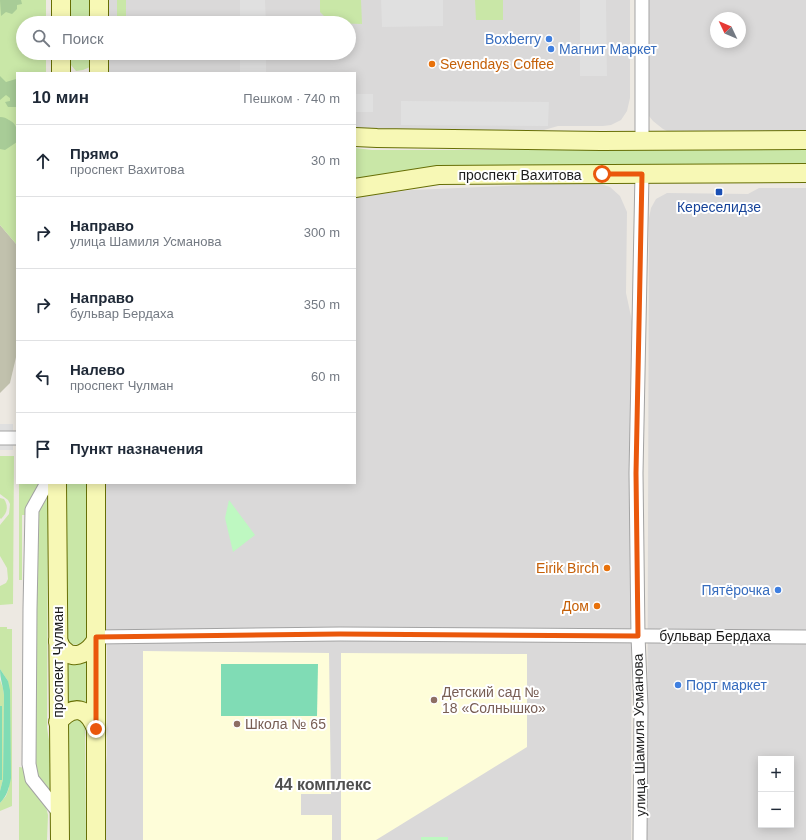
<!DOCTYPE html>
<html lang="ru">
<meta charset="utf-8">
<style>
:root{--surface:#fff;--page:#f6f6f7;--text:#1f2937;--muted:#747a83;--line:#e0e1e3}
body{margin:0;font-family:Helvetica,sans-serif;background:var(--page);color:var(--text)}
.controls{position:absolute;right:12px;bottom:12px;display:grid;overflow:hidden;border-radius:0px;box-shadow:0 2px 10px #0003}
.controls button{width:36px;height:36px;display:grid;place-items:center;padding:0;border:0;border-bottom:1px solid var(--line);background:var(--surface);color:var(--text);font:20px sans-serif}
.compass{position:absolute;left:710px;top:12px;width:36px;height:36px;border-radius:50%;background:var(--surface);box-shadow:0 2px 10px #0003;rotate:314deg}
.stop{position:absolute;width:12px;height:12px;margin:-9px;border:3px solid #ea580c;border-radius:50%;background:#fff}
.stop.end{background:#ea580c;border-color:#fff;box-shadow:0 1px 4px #0008}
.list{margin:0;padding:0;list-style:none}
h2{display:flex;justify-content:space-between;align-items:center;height:52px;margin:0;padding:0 16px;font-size:17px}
h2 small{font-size:13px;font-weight:400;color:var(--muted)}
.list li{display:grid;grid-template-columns:26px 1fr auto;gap:12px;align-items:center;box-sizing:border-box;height:72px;padding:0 16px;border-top:1px solid var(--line)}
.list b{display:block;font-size:15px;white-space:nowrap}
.list p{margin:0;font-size:13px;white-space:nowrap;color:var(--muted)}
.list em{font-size:13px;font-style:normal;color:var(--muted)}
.icon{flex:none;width:22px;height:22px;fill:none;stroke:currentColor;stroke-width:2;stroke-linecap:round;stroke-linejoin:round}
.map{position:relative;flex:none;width:806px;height:840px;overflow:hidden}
.search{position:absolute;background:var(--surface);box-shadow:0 2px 10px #0003;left:16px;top:16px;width:340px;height:44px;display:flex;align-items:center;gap:10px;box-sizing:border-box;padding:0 14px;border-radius:22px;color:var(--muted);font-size:15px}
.panel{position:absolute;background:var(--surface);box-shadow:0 2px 10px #0003;left:16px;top:72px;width:340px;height:412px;border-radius:0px}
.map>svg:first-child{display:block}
.residential{fill:#dad9d9;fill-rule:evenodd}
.education{fill:#fefdd9}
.construction{fill:#c1c1ad}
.grass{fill:#c9e7a7}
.forest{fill:#a8cc97}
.park{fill:#bef8c1}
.pitch{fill:#80dcb5}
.parking{fill:#e0e0e0}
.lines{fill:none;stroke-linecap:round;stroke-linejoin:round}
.minor-casing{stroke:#a3a3a3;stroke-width:15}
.secondary-casing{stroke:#676f06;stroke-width:20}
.minor{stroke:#fff;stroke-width:13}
.secondary{stroke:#f7f8b5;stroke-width:18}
.route{stroke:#ea580c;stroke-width:5}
.shop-dot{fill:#3f7fe0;stroke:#fff;stroke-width:1.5}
.food-dot{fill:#e8710a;stroke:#fff;stroke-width:1.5}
.transit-dot{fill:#1a4fb4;stroke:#fff;stroke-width:1.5}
.education-dot{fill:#8d6e63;stroke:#fff;stroke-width:1.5}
.labels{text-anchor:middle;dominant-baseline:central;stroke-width:4;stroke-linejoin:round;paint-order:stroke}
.shop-label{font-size:14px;fill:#366cbe;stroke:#fff;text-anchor:end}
.food-label{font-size:14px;fill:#c56008;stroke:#fff;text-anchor:end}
.street-label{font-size:14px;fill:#1c1c1c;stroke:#fff}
.transit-label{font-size:14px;fill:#164399;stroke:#fff}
.education-label{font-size:14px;fill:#785e54;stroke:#fff;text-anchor:start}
.quarter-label{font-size:16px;font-weight:bold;fill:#4f4f4f;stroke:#fff}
</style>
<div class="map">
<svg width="806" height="840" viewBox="0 0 806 840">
<rect width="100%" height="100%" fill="#ede9e2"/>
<!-- residential -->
<g class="residential">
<polygon points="109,0 630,0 630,98 627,111 621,120 611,125 603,126 558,126 544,130 361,130 355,129 355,73 108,73 109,53 349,53 349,23 109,23"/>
<path d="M649 0H806V134L671 133 663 129 653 121 649 116 648 107ZM716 18H740V42H716Z"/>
<polygon points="594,182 610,187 620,196 627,212 626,293 632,321 631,840 101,840 101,815 107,755 107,648 102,620 102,483 355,483 355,197 412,190"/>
<path d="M759 188H806V840H647L649 218 651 208 656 199 667 193 748 194ZM761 759H791V825H761Z"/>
</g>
<!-- education -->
<g class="education">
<polygon points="143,651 329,653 331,794 301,794 301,815 332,815 332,840 143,840"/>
<polygon points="341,653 527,654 527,747 376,840 341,840"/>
</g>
<!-- construction -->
<polygon class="construction" points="0,225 17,245 17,353 10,383 0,393"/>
<!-- grass -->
<g class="grass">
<polygon points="0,0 46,0 46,23 23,23 23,53 46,53 46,73 17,73 17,245 0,225"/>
<rect x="70" y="0" width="20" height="23"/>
<rect x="117" y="0" width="9" height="23"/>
<polygon points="320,0 361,0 362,24 331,23 320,12"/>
<polygon points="475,0 503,0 503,20 476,20"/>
<polygon points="71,53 90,53 90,67 83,70 76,71 71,65"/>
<polygon points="355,148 372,150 806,150 806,169 436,169 355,178"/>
<polygon points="0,456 14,456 13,604 0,605 0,586 6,583 8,579 7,568 0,556 0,525 9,514 10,504 8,500 0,494"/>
<polygon points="19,483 43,483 28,515 22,515 22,580 19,580"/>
<path d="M65 483H91V625C87 639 84 650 67 642Z"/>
<polygon points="48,490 47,728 54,771 54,796 37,779 35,771 36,507"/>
<path d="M0 498 4 499C9 507 7 513 1 519L0 518Z"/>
<polygon points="0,627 7,627 7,629 12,629 12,806 0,811 0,803 6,796 9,788 8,681 0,669"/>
<path d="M90 655V708C81 699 75 701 64 705V657Z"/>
<polygon points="0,680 3,688 4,695 3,779 0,791 0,780 2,779 2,707 0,706"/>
<polygon points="81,719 85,727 86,840 65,840 66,720"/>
<polygon points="19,767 26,768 46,807 48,815 47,840 19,840"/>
</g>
<!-- forest -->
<g class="forest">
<polygon points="0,0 21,0 22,4 17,5 17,9 12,14 6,12 1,16"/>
<polygon points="0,76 6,82 16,79 17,80 17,107 8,107 5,102 10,101 10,98 6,95 0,100"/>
<path d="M0 117C4 117 6 118 9 120 19 125 17 133 17 142L5 150 0 149Z"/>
</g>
<!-- park -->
<g class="park">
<polygon points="229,500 255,535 233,552 225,518"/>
<rect x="421" y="837" width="27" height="3"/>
</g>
<!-- pitch -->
<g class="pitch">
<polygon points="221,664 318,664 317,716 221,716"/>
<path d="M0 669 8 681 10 690 11 778C9 788 7 796 0 803V791L3 779 4 695C3 685 0 679 0 669Z"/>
<rect x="0" y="706" width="2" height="74"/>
</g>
<!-- parking -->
<g class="parking">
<polygon points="240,0 265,0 266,23 240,23"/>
<polygon points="381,0 443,0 443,26 382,27"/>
<polygon points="580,0 606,0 607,76 580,76"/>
<rect x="240" y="53" width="26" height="20"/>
<rect x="355" y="94" width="18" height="18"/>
<polygon points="401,101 549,102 548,126 401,125"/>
<rect x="0" y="424" width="13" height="26"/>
</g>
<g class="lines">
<!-- minor casing -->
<g class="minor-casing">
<g id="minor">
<polyline points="642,0 642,141"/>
<polyline points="0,438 17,438"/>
<polyline points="47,483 32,510 30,609 29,764 32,779 60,814"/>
<polyline points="96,637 340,634 806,637"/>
<polyline points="640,840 641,707 638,636 636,473 642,174"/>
</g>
</g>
<!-- secondary casing -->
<g class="secondary-casing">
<g id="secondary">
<polyline points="61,0 61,23"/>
<polyline points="99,0 99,23"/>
<polyline points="61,53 61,73"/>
<polyline points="99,53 99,73"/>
<polyline points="355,137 377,138 601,141 806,140"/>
<polyline points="355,188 438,175 806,173"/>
<polyline points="57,483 60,840"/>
<path d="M58 641C60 644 61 648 64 650 75 662 90 651 96 640"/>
<path d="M58 722C74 703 88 708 96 729"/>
<polyline points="96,840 96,483"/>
</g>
</g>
<!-- minor -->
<use href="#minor" class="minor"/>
<!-- secondary -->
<use href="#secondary" class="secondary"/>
</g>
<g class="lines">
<!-- route -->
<polyline class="route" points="96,729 96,637 340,634 638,636 636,473 642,174 602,174"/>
</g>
<!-- markers -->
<g class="shop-dot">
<circle cx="549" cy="39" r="4"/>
<circle cx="551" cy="49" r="4"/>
<circle cx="778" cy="590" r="4"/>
<circle cx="678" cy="685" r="4"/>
</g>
<g class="food-dot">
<circle cx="432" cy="64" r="4"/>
<circle cx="607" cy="568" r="4"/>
<circle cx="597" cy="606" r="4"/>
</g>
<rect class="transit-dot" x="715" y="188" width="8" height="8" rx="2"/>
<g class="education-dot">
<circle cx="434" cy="700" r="4"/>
<circle cx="237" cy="724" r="4"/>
</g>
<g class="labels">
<!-- shop labels -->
<g class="shop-label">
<text x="541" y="39">Boxberry</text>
<text x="559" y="49" text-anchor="start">Магнит Маркет</text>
<text x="770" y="590">Пятёрочка</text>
<text x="686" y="685" text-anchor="start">Порт маркет</text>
</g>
<!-- food labels -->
<g class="food-label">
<text x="440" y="64" text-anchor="start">Sevendays Coffee</text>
<text x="599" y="568">Eirik Birch</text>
<text x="589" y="606">Дом</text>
</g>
<!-- street labels -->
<g class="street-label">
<text x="520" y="175">проспект Вахитова</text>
<text x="715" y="636">бульвар Бердаха</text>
<text transform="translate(58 662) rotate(-90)">проспект Чулман</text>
<text transform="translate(639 735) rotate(-91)">улица Шамиля Усманова</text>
</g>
<!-- transit labels -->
<g class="transit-label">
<text x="719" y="207">Кереселидзе</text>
</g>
<!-- education labels -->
<g class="education-label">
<text x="442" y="692">Детский сад №<tspan x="442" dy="16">18 «Солнышко»</tspan></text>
<text x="245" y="724">Школа № 65</text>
</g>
<!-- quarter labels -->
<g class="quarter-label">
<text x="323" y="784">44 комплекс</text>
</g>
</g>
</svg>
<div class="controls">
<button>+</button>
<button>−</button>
</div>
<svg class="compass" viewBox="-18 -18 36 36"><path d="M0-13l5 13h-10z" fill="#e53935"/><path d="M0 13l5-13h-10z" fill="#747a83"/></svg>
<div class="stop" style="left:602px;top:174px"></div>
<div class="stop end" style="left:96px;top:729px"></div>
<div class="search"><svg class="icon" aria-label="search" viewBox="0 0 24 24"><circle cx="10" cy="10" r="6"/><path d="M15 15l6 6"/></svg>Поиск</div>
<section class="panel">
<h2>10 мин<small>Пешком · 740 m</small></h2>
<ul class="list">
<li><svg class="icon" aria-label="ahead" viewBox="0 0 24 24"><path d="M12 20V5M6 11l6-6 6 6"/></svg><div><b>Прямо</b><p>проспект Вахитова</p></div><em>30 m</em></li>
<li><svg class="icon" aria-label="right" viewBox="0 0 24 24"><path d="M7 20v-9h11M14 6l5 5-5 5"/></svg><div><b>Направо</b><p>улица Шамиля Усманова</p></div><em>300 m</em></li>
<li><svg class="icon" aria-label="right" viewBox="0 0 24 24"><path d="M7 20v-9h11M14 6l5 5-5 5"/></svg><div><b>Направо</b><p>бульвар Бердаха</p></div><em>350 m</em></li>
<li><svg class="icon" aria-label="left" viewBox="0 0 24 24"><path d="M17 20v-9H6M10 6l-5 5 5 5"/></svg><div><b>Налево</b><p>проспект Чулман</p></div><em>60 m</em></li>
<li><svg class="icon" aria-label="arrive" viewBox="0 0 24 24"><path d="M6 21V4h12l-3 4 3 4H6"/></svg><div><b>Пункт назначения</b></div></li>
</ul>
</section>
</div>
